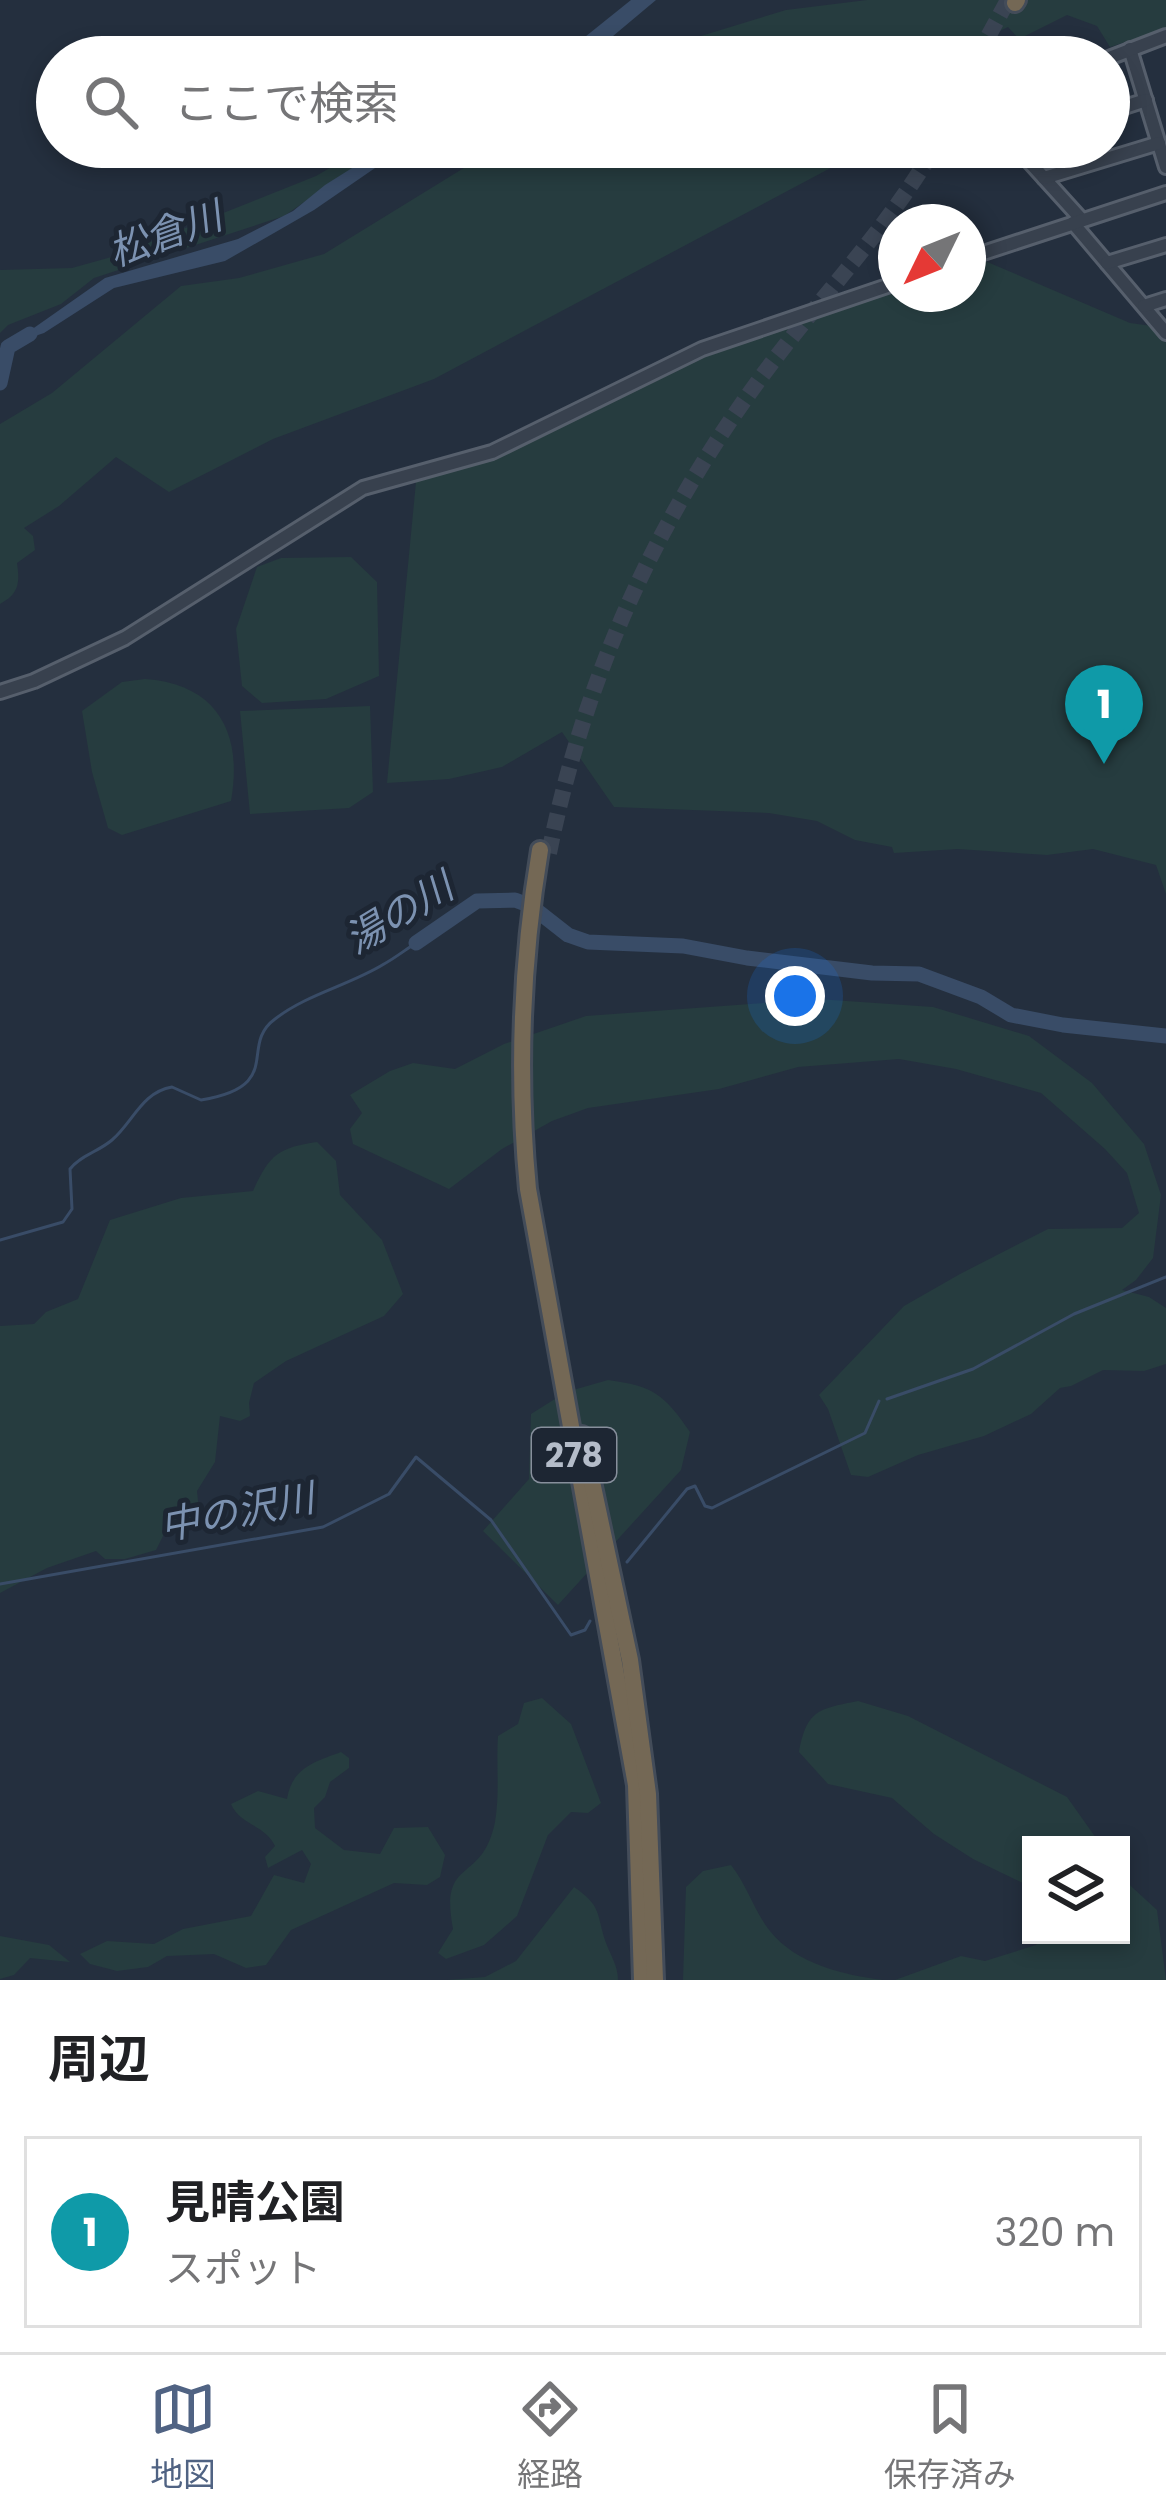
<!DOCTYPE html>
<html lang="ja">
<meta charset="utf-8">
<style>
:root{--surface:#fff;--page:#f2f2f2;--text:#202124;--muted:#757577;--line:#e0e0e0;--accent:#506383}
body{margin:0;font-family:Poppins,"Noto Sans JP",sans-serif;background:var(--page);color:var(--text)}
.controls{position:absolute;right:36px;bottom:36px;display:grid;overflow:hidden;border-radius:0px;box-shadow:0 6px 18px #0003}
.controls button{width:108px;height:108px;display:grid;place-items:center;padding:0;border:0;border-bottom:3px solid var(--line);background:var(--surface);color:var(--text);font:60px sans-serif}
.compass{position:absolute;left:878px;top:204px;width:108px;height:108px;border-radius:50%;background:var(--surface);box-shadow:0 6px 18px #0003;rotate:227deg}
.you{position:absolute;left:795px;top:996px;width:42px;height:42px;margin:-30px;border:9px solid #fff;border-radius:50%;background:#1a73e8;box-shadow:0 0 0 18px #1a73e833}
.badge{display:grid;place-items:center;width:78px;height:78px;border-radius:50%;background:var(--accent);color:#fff;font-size:39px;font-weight:700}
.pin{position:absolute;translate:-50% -99px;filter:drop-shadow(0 3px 6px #0008)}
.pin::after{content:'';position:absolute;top:63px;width:42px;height:36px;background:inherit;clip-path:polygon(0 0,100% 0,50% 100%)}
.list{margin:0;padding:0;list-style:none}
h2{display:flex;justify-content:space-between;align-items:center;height:156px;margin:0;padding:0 48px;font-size:51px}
h2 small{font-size:39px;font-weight:400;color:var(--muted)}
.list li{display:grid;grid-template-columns:78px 1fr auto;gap:36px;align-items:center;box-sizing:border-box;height:192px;margin:0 24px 24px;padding:0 24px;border:3px solid var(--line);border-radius:0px}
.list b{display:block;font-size:45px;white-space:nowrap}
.list p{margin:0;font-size:39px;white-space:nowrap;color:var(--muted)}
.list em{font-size:39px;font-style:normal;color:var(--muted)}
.icon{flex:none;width:66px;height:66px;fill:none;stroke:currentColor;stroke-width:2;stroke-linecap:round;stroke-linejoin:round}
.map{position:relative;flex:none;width:1166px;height:1980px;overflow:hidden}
.search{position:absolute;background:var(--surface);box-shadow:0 6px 18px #0003;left:36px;right:36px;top:36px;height:132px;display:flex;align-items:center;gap:30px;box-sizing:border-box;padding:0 42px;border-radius:66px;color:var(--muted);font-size:45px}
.sheet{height:372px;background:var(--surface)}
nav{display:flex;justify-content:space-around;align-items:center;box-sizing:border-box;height:168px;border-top:3px solid var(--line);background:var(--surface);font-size:33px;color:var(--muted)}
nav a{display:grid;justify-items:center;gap:6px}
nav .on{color:var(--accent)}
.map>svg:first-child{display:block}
.green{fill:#263c3f}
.water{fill:#394c67}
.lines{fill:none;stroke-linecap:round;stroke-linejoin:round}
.stream{stroke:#394c67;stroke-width:3}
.river{stroke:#394c67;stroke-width:15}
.highway-tunnel{stroke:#3a4453;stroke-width:16;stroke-dasharray:16 8;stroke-linecap:butt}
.minor-casing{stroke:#565f6c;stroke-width:18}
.highway-casing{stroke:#434c59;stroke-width:22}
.minor{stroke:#38414e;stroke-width:12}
.highway{stroke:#746855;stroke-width:16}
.labels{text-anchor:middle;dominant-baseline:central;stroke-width:10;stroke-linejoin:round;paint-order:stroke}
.shield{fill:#1d2633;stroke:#878f9c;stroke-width:3}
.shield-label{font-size:33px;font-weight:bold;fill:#b4bcc9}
.water-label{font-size:39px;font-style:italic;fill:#7c92b1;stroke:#1d2633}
</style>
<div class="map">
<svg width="1166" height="1980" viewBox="0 0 1166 1980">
<rect width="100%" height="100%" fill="#242f3e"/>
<!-- green -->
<g class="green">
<polygon points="867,0 1166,0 1166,29 1110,47 1097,26 1067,15 1019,39 1008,27 977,42 984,57 632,57 786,10"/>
<polygon points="366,147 431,147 368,158 284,216 94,278 61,304 8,325 0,333 0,270 72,268 115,256 316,176"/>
<path d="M498 147H870L434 379 273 439 169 492 116 457 59 506 24 528 33 536 35 550 17 563C20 583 19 594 0 604V424L52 393 181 286 239 278 324 254Z"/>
<polygon points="978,258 1130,323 1152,326 1166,342 1166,894 1156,865 1093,849 1047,855 958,849 894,853 892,847 855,840 817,821 769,813 614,807 562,732 502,767 449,779 387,783 416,482 532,441 707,353 896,287 896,294 968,294 968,262"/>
<polygon points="351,557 377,582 379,676 326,699 262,703 242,686 236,629 257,567 281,558"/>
<path d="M145 679C218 684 243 734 231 801L122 835 108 828 92 772 82 711 122 682Z"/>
<polygon points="370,706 373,792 349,808 250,814 240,711"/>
<polygon points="818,999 933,1007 1029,1036 1092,1083 1144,1144 1161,1195 1153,1258 1136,1280 1122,1290 1149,1297 1166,1308 1166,1364 1144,1371 1103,1370 1071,1386 1060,1388 1031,1414 984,1436 918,1455 868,1477 851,1475 828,1409 819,1395 904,1306 960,1274 1048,1229 1122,1228 1139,1213 1127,1173 1105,1149 1041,1093 956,1069 899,1059 798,1067 719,1089 588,1108 552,1121 502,1149 449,1189 353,1144 350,1129 362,1113 350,1095 390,1071 413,1063 455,1069 504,1044 586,1016"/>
<path d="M317 1142 336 1161 340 1195 382 1240 403 1294 384 1316 286 1361 254 1383 249 1403 250 1416 240 1421 220 1416 215 1462 197 1491 200 1520 170 1522 156 1550 125 1559H105L96 1551 47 1568 0 1593V1326L34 1324 46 1312 78 1299 110 1220 181 1198 253 1191C270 1154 278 1148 317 1142Z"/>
<path d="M608 1380C653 1386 664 1394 690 1432L681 1470 558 1605 483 1531 529 1479 531 1414 566 1392Z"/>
<path d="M542 1698 571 1724 601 1803 588 1813 571 1812 548 1835 517 1916 484 1945 446 1959 438 1953 453 1929C439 1855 482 1886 495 1822 500 1792 496 1765 498 1736L518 1724 524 1703Z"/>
<path d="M858 1701 908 1716 1067 1797 1101 1845H1031V1887L973 1859 934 1834 892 1798 828 1784 799 1752C807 1710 818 1709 858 1701Z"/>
<path d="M341 1752 349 1758V1768L330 1782 325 1797 314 1808 315 1828 344 1850 380 1854 394 1828 428 1827 445 1855 440 1877 427 1885 394 1883 291 1930 266 1965 246 1968 214 1954 167 1956 148 1967 117 1971 90 1964 80 1954 107 1941 154 1944 183 1929 251 1916 274 1875 304 1883 311 1864 302 1850 268 1868 265 1857 275 1846C265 1825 240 1825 231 1804L258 1791 287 1799C292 1768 314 1762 341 1752Z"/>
<path d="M731 1865C747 1885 754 1911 770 1931 796 1964 844 1975 883 1980H683L686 1887 703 1871Z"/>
<polygon points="1121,1877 1157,1910 1166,1980 895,1980 961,1956 985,1961 1036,1945 1044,1935 1121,1935"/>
<path d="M574 1887C603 1907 596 1914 606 1943 611 1956 618 1966 618 1980H447L485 1977 516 1961Z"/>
<polygon points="0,1936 49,1945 70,1962 30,1958 14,1975 0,1979"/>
</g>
<!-- water -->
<g class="water">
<polygon points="631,0 656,0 588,57 560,57"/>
<polygon points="437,147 468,147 444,165 378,166 314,210 225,261 114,288 44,333 11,344 105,278 238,239 293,211 325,185 368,158 431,152"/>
</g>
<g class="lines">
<!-- stream -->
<g class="stream">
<path d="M0 1240 63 1222 72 1209 70 1169C81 1155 98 1152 112 1140 133 1122 142 1092 172 1087L201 1100C286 1086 238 1046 275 1019 307 994 350 985 384 964 395 958 405 950 416 943"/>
<polyline points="887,1399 973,1369 1074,1314 1166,1277"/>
<polyline points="627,1562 687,1489 695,1486 705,1506 712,1508 724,1502 865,1433 879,1401"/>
<polyline points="0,1584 323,1527 389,1494 416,1457 491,1520 571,1635 585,1630 590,1621"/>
</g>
<!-- river -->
<g class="river">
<polyline points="0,383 8,347 30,334"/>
<polyline points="416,943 477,901 515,900 531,906 568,935 588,942 683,946 747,958 872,973 919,974 981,997 1011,1015 1063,1025 1166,1036"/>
</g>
<!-- highway-tunnel -->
<g class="highway-tunnel">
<polyline points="977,57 1008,0"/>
<path d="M549 853C584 680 654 523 759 380 816 302 886 231 935 147"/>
</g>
<!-- minor casing -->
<g class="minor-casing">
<g id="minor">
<polyline points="1130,49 1166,167"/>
<polyline points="1109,58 1166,36"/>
<polyline points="1109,112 1146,100"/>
<polyline points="1016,147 1082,220"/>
<polyline points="1044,178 1159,143"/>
<polyline points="1073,223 1166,333"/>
<polyline points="968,258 1166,193"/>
<polyline points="1107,263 1166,245"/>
<polyline points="1144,306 1166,299"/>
<polyline points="0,692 34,681 125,638 363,488 492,452 702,349 896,283"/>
</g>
</g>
<!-- highway casing -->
<g class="highway-casing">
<g id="highway">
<polyline points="1015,3 1017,0"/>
<path d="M540 850C521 964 517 1074 528 1189L636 1785 642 1980"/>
<polyline points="582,1435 630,1660 648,1794 655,1980"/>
</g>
</g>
<!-- minor -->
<use href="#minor" class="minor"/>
<!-- highway -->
<use href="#highway" class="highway"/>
</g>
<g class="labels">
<!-- shield labels -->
<rect class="shield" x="532" y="1428" width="84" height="54" rx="9"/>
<g class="shield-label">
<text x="574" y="1455">278</text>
</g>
<!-- water labels -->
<g class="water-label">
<text transform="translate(165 234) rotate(-20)">松倉川</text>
<text transform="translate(399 913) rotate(-31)">湯の川</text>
<text transform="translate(237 1512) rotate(-11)">中の沢川</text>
</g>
</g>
</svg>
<div class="controls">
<button><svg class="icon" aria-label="layers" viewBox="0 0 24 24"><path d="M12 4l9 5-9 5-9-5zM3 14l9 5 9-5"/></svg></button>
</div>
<svg class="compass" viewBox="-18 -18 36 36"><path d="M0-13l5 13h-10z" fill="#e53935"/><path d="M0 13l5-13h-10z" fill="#757577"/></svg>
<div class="you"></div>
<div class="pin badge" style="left:1104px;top:764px;background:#0f9aa8">1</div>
<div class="search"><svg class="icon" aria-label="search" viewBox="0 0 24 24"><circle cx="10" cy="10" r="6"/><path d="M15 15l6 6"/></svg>ここで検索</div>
</div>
<section class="sheet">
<h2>周辺<small></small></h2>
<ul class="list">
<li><span class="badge" style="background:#0f9aa8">1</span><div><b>見晴公園</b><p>スポット</p></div><em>320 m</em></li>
</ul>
</section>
<nav>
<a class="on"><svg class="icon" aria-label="map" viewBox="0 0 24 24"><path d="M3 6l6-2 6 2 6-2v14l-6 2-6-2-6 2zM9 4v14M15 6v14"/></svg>地図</a>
<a><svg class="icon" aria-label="directions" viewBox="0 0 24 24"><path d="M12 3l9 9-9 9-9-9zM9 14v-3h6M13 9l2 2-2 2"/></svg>経路</a>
<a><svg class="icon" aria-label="saved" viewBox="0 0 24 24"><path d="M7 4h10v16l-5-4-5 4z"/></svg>保存済み</a>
</nav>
